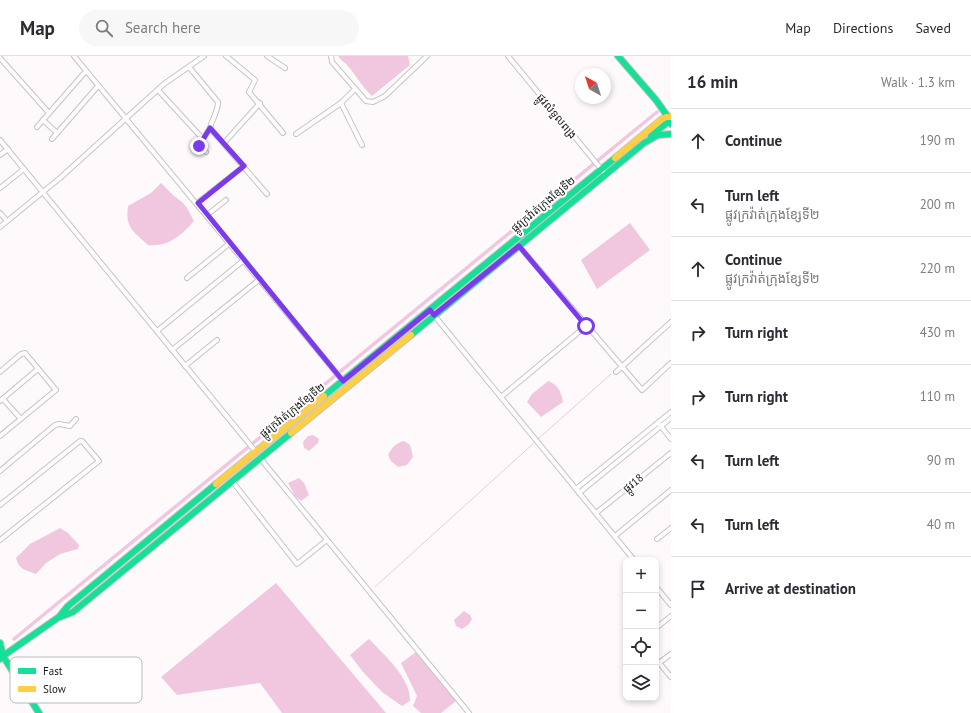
<!DOCTYPE html>
<meta charset="utf-8">
<style>
:root{--surface:#fff;--page:#f7f7f7;--text:#2b2b33;--muted:#7c7c81;--line:#e1e1e2}
body{margin:0;font-family:"PT Sans","Noto Sans Khmer",sans-serif;background:var(--page);color:var(--text)}
.controls{position:absolute;right:12px;bottom:12px;display:grid;overflow:hidden;border-radius:8px;box-shadow:0 2px 6px #0003}
.controls button{width:36px;height:36px;display:grid;place-items:center;padding:0;border:0;border-bottom:1px solid var(--line);background:var(--surface);color:var(--text);font:20px sans-serif}
.compass{position:absolute;left:575px;top:12px;width:36px;height:36px;border-radius:50%;background:var(--surface);box-shadow:0 2px 6px #0003;rotate:321deg}
.stop{position:absolute;width:12px;height:12px;margin:-9px;border:3px solid #7c3aed;border-radius:50%;background:#fff}
.stop.end{background:#7c3aed;border-color:#fff;box-shadow:0 1px 4px #0008}
.list{margin:0;padding:0;list-style:none}
h2{display:flex;justify-content:space-between;align-items:center;height:52px;margin:0;padding:0 16px;font-size:17px}
h2 small{font-size:13px;font-weight:400;color:var(--muted)}
.list li{display:grid;grid-template-columns:26px 1fr auto;gap:12px;align-items:center;box-sizing:border-box;height:64px;padding:0 16px;border-top:1px solid var(--line)}
.list b{display:block;font-size:15px;white-space:nowrap}
.list p{margin:0;font-size:13px;white-space:nowrap;color:var(--muted)}
.list em{font-size:13px;font-style:normal;color:var(--muted)}
.icon{flex:none;width:22px;height:22px;fill:none;stroke:currentColor;stroke-width:2;stroke-linecap:round;stroke-linejoin:round}
.map{position:relative;flex:none;width:671px;height:657px;overflow:hidden}
header{display:flex;align-items:center;gap:24px;box-sizing:border-box;height:56px;padding:0 20px;background:var(--surface);border-bottom:1px solid var(--line)}
header strong{font-size:19px}
nav{display:flex;gap:22px;margin-inline-start:auto;font-size:14px}
.search{width:280px;height:36px;background:var(--page);display:flex;align-items:center;gap:10px;box-sizing:border-box;padding:0 14px;border-radius:22px;color:var(--muted);font-size:15px}
main{display:flex}
aside{flex:1;background:var(--surface)}
.map>svg:first-child{display:block}
.water{fill:#f1c7df}
.lines{fill:none;stroke-linecap:round;stroke-linejoin:round}
.stream{stroke:#f1c7df;stroke-width:1}
.canal{stroke:#f1c7df;stroke-width:3.5}
.street-casing{stroke:#c7c4c6;stroke-width:6}
.fast-casing{stroke:#c7c4c6;stroke-width:8}
.slow-casing{stroke:#c7c4c6;stroke-width:8}
.street{stroke:#fffeff;stroke-width:4}
.fast{stroke:#16e098;stroke-width:6}
.slow{stroke:#ffcf43;stroke-width:6}
.route{stroke:#7c3aed;stroke-width:5}
.labels{text-anchor:middle;dominant-baseline:central;stroke-width:4;stroke-linejoin:round;paint-order:stroke}
.street-label{font-size:11px;fill:#1c191b;stroke:#fff}
.key{fill:#fff;stroke:#bbbabb;stroke-width:1}
.key-label{font-size:11px;fill:#1c191b}
</style>
<header>
<strong>Map</strong>
<div class="search"><svg class="icon" aria-label="search" viewBox="0 0 24 24"><circle cx="10" cy="10" r="6"/><path d="M15 15l6 6"/></svg>Search here</div>
<nav><a>Map</a><a>Directions</a><a>Saved</a></nav>
</header>
<main>
<div class="map">
<svg width="671" height="657" viewBox="0 0 671 657">
<rect width="100%" height="100%" fill="#fefafc"/>
<!-- water -->
<g class="water">
<path d="M338 0H408L410 9 372 40C362 31 356 19 347 9 344 6 341 4 338 0Z"/>
<path d="M161 127 174 140 182 146 187 152 194 165C181 180 168 191 148 189 133 175 125 172 128 150L151 137Z"/>
<polygon points="630,167 650,194 597,233 581,204"/>
<path d="M548 325C558 329 561 335 563 346L541 361 527 346 532 338Z"/>
<polygon points="313,379 319,383 318,387 309,395 304,392 303,386 308,380"/>
<path d="M404 385 410 389 413 401 407 409 398 411 391 405 388 399C392 391 396 387 404 385Z"/>
<polygon points="299,422 304,427 309,439 301,445 295,440 288,427"/>
<path d="M60 472 68 477 79 489 78 493 60 498 46 507 36 518C26 514 19 514 16 502L30 488Z"/>
<polygon points="276,527 386,657 282,657 260,627 177,639 161,621"/>
<polygon points="464,555 470,559 472,563 469,568 462,573 456,570 454,564"/>
<path d="M369 583C384 599 411 622 410 645L402 650 382 636 363 616 350 599Z"/>
<polygon points="416,596 456,645 441,657 421,657 413,650 417,640 401,607"/>
</g>
<g class="lines">
<!-- stream -->
<g class="stream">
<polyline points="537,384 611,318"/>
<polyline points="375,531 535,386"/>
</g>
<!-- canal -->
<polyline class="canal" points="14,583 657,56"/>
<!-- street casing -->
<g class="street-casing">
<g id="street">
<polyline points="74,0 343,325"/>
<polyline points="226,0 255,24 249,36 283,77"/>
<polyline points="267,0 285,12"/>
<polyline points="331,0 332,6 366,45 373,46 385,40 427,0"/>
<polyline points="508,0 606,119"/>
<polyline points="0,2 49,57"/>
<path d="M189 11 218 46C218 56 212 63 210 72L267 138"/>
<polyline points="158,34 203,83"/>
<polyline points="341,47 362,89"/>
<polyline points="43,64 57,77"/>
<polyline points="37,71 86,15"/>
<polyline points="296,78 341,47 355,33"/>
<polyline points="52,83 98,30"/>
<polyline points="0,84 256,396"/>
<polyline points="224,87 260,47"/>
<polyline points="206,96 200,91 199,89 210,72"/>
<polyline points="0,99 8,93"/>
<polyline points="0,132 24,113"/>
<polyline points="197,147 244,110"/>
<polyline points="0,157 7,165"/>
<polyline points="207,159 226,144"/>
<polyline points="0,171 60,122 164,28 204,0"/>
<polyline points="519,190 642,334 671,307"/>
<polyline points="187,222 230,187"/>
<polyline points="433,258 634,504"/>
<polyline points="157,275 244,204"/>
<polyline points="172,294 260,223"/>
<polyline points="185,310 217,284"/>
<polyline points="0,316 21,298 25,297 56,334 0,380"/>
<polyline points="616,316 671,266"/>
<polyline points="501,341 586,270"/>
<polyline points="3,343 21,363"/>
<polyline points="0,345 38,313"/>
<polyline points="660,369 671,383"/>
<polyline points="260,402 469,657"/>
<polyline points="0,415 55,369 59,368 70,370 76,363"/>
<polyline points="232,425 297,508 327,484"/>
<polyline points="576,433 671,356"/>
<polyline points="579,437 671,362"/>
<polyline points="0,449 80,385 82,385 99,405 0,484"/>
<polyline points="596,457 671,397"/>
<polyline points="615,480 671,434"/>
<polyline points="657,483 671,472"/>
<polyline points="656,531 671,549"/>
<polyline points="656,572 671,560"/>
<polyline points="656,603 671,621"/>
<polyline points="659,607 671,598"/>
</g>
</g>
<!-- fast casing -->
<g class="fast-casing">
<g id="fast">
<polyline points="618,0 656,44 668,61"/>
<polyline points="651,80 669,65 671,68"/>
<polyline points="411,279 644,87 658,79 671,78"/>
<polyline points="324,340 615,102"/>
<polyline points="60,561 73,556 291,377"/>
<polyline points="0,587 3,600"/>
<polyline points="3,600 59,561 68,550 216,428"/>
<polyline points="0,603 3,600 39,657"/>
</g>
</g>
<!-- slow casing -->
<g class="slow-casing">
<g id="slow">
<polyline points="615,102 661,64 666,61 671,61"/>
<polyline points="291,377 411,279"/>
<polyline points="216,428 324,340"/>
</g>
</g>
<!-- street -->
<use href="#street" class="street"/>
<!-- fast -->
<use href="#fast" class="fast"/>
<!-- slow -->
<use href="#slow" class="slow"/>
</g>
<g class="lines">
<!-- route -->
<polyline class="route" points="199,90 210,72 244,110 198,147 343,325 430,254 434,259 519,190 586,270"/>
</g>
<g class="labels">
<!-- street labels -->
<g class="street-label">
<text transform="translate(557 60) rotate(50)">ផ្លូវលំទួលពង្រ</text>
<text transform="translate(543 148) rotate(-40)">ផ្លូវក្រវ៉ាត់ក្រុងខ្សែទី២</text>
<text transform="translate(292 354) rotate(-39)">ផ្លូវក្រវ៉ាត់ក្រុងខ្សែទី២</text>
<text transform="translate(633 427) rotate(-39)">ផ្លូវ18</text>
</g>
</g>
<!-- legend -->
<rect x="10" y="601" width="132" height="46" rx="6" class="key"/>
<rect x="18" y="612" width="18" height="6" fill="#16e098"/>
<rect x="18" y="630" width="18" height="6" fill="#ffcf43"/>
<g class="key-label">
<text x="43" y="619">Fast</text>
<text x="43" y="637">Slow</text>
</g>
</svg>
<div class="controls">
<button>+</button>
<button>−</button>
<button><svg class="icon" aria-label="locate" viewBox="0 0 24 24"><circle cx="12" cy="12" r="6"/><path d="M12 2v4M12 18v4M2 12h4M18 12h4"/></svg></button>
<button><svg class="icon" aria-label="layers" viewBox="0 0 24 24"><path d="M12 4l9 5-9 5-9-5zM3 14l9 5 9-5"/></svg></button>
</div>
<svg class="compass" viewBox="-18 -18 36 36"><path d="M0-13l5 13h-10z" fill="#e53935"/><path d="M0 13l5-13h-10z" fill="#7c7c81"/></svg>
<div class="stop" style="left:586px;top:270px"></div>
<div class="stop end" style="left:199px;top:90px"></div>
</div>
<aside>
<h2>16 min<small>Walk · 1.3 km</small></h2>
<ul class="list">
<li><svg class="icon" aria-label="ahead" viewBox="0 0 24 24"><path d="M12 20V5M6 11l6-6 6 6"/></svg><div><b>Continue</b></div><em>190 m</em></li>
<li><svg class="icon" aria-label="left" viewBox="0 0 24 24"><path d="M17 20v-9H6M10 6l-5 5 5 5"/></svg><div><b>Turn left</b><p>ផ្លូវក្រវ៉ាត់ក្រុងខ្សែទី២</p></div><em>200 m</em></li>
<li><svg class="icon" aria-label="ahead" viewBox="0 0 24 24"><path d="M12 20V5M6 11l6-6 6 6"/></svg><div><b>Continue</b><p>ផ្លូវក្រវ៉ាត់ក្រុងខ្សែទី២</p></div><em>220 m</em></li>
<li><svg class="icon" aria-label="right" viewBox="0 0 24 24"><path d="M7 20v-9h11M14 6l5 5-5 5"/></svg><div><b>Turn right</b></div><em>430 m</em></li>
<li><svg class="icon" aria-label="right" viewBox="0 0 24 24"><path d="M7 20v-9h11M14 6l5 5-5 5"/></svg><div><b>Turn right</b></div><em>110 m</em></li>
<li><svg class="icon" aria-label="left" viewBox="0 0 24 24"><path d="M17 20v-9H6M10 6l-5 5 5 5"/></svg><div><b>Turn left</b></div><em>90 m</em></li>
<li><svg class="icon" aria-label="left" viewBox="0 0 24 24"><path d="M17 20v-9H6M10 6l-5 5 5 5"/></svg><div><b>Turn left</b></div><em>40 m</em></li>
<li><svg class="icon" aria-label="arrive" viewBox="0 0 24 24"><path d="M6 21V4h12l-3 4 3 4H6"/></svg><div><b>Arrive at destination</b></div></li>
</ul>
</aside>
</main>
